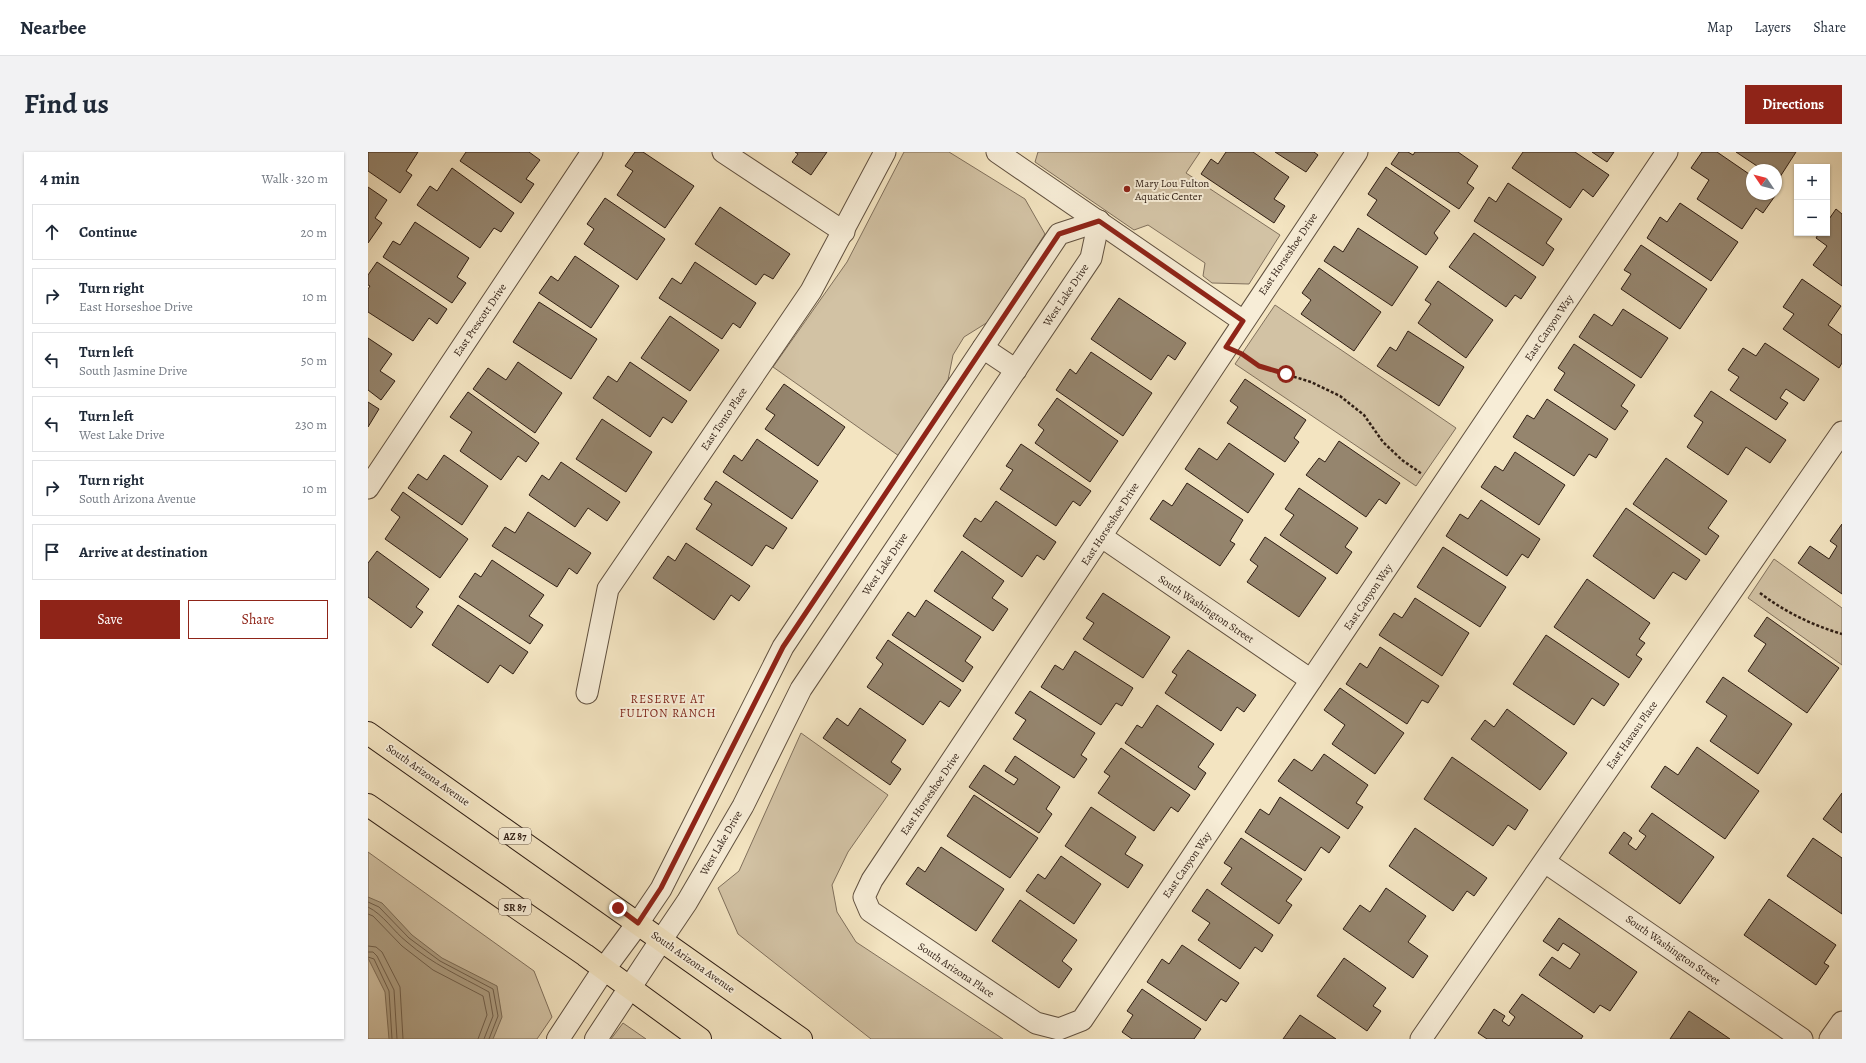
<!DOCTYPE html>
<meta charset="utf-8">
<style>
:root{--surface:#fff;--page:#f2f2f3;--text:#1f2937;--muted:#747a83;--line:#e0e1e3;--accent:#8f2418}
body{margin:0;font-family:Alegreya,serif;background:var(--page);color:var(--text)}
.controls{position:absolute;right:12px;top:12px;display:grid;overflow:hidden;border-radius:0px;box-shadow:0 1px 3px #0004}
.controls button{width:36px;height:36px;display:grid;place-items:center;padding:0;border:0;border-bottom:1px solid var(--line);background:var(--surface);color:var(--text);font:20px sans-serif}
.compass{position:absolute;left:1378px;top:12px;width:36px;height:36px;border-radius:50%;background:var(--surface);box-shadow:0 1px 3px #0004;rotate:305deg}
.stop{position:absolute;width:12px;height:12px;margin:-9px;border:3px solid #8f2418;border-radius:50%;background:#fff}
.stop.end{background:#8f2418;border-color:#fff;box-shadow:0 1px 4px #0008}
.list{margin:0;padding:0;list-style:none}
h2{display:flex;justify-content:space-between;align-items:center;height:52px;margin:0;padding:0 16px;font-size:17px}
h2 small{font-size:13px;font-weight:400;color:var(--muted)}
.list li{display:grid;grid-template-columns:26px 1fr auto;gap:12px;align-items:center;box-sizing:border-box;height:56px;margin:0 8px 8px;padding:0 8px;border:1px solid var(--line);border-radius:0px}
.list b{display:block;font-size:15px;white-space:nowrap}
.list p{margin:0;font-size:13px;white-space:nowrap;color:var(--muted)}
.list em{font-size:13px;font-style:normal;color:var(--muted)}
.actions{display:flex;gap:8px;padding:12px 16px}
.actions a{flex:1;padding:9px 0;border:1px solid var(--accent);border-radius:0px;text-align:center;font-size:14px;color:var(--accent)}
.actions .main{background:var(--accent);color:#fff}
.icon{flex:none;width:22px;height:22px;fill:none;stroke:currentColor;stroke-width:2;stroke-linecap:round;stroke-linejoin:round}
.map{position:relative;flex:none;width:1474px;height:887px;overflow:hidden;border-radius:0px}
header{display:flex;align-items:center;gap:24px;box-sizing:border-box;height:56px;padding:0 20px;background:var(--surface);border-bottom:1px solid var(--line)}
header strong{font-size:19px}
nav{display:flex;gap:22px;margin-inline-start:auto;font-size:14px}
.intro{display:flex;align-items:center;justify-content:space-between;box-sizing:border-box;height:96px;padding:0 24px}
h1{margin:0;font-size:28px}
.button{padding:10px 18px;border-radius:0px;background:var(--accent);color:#fff;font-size:14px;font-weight:700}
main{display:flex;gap:24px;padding:0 24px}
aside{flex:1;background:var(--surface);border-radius:0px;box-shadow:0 1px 3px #0004}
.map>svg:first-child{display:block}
.green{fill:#d2c2a4;stroke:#80705c}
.water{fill:#b0a186;stroke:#7c6d58}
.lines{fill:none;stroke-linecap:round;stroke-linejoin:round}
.shore{stroke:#70604d;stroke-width:1}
.building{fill:#95856e;stroke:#2f1e14}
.minor-casing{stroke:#60503f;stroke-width:23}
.tertiary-casing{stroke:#60503f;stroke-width:24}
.primary-casing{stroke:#2f1e14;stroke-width:24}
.path{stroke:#2f1e14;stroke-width:2.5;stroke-dasharray:3 2;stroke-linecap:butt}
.minor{stroke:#f7edd7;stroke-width:21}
.tertiary{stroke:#f7edd7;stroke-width:22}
.primary{stroke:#f3e4c1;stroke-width:22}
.route{stroke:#8f2418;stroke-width:5}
.poi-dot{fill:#8f2418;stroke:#f7edd7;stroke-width:1.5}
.labels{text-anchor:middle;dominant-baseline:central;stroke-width:4;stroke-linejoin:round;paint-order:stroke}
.shield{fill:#f7edd7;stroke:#6b5c4e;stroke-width:1}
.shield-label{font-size:10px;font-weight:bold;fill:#2f1e14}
.poi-label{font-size:11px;fill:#2f1e14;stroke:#f7edd7;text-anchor:start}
.street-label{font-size:11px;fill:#2f1e14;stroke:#f7edd7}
.neighbourhood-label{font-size:12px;letter-spacing:1px;fill:#7a1f14;stroke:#f7edd7}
</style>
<header>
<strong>Nearbee</strong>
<nav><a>Map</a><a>Layers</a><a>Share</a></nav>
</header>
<div class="intro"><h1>Find us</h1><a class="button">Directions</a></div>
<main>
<aside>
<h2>4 min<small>Walk · 320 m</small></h2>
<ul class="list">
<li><svg class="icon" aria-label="ahead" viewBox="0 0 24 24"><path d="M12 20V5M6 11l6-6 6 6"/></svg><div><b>Continue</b></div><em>20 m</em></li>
<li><svg class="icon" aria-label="right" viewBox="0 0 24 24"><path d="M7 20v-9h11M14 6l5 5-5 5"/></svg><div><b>Turn right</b><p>East Horseshoe Drive</p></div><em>10 m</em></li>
<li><svg class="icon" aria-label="left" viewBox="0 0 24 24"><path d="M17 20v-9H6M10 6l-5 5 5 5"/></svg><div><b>Turn left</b><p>South Jasmine Drive</p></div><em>50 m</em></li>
<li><svg class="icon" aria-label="left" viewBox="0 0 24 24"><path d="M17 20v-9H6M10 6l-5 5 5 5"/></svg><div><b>Turn left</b><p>West Lake Drive</p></div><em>230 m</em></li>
<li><svg class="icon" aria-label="right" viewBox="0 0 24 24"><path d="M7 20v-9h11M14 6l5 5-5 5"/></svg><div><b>Turn right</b><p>South Arizona Avenue</p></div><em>10 m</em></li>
<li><svg class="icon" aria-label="arrive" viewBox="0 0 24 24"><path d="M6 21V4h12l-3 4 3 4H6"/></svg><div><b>Arrive at destination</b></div></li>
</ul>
<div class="actions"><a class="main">Save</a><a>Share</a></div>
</aside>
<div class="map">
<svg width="1474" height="887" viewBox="0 0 1474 887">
<rect width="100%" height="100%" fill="#f3e4c1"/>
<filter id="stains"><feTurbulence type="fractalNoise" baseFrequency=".005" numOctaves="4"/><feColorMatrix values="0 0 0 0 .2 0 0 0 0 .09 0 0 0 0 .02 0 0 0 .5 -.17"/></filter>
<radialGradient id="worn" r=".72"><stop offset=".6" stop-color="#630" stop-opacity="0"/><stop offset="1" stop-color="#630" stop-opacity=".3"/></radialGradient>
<!-- green -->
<g class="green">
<polygon points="536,0 581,0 657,47 677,82 620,170 596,185 585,203 580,228 531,304 405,215 479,110"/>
<polygon points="670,0 832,0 818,21 912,83 881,132 844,131 835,124 837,111 780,73 766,78 667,10"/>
<polygon points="907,153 1088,276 1048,334 867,212"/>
<polygon points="1406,407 1474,456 1474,513 1380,446"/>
<polygon points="433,581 520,643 480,700 464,733 469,760 488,790 635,887 503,887 370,782 350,736 371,719"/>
<polygon points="0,700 166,819 184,865 169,887 0,887"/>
<polygon points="255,871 278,887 243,887"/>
</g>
<!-- water -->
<polygon class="water" points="0,745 14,751 44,783 74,806 129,834 134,865 125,887 21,887 17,840 0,806"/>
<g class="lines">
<!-- shore -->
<g class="shore">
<polyline points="0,750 11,755 41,786 72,809 125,837 130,864 121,887"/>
<path d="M0 755C16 763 25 779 39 790 64 812 92 824 121 840L125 864 116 887"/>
<polyline points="0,762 5,764 34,794 65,818 115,844 119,863 110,887"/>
<polyline points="0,794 8,795 14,800 32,835 35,887"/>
<polyline points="0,800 5,800 9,804 26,838 29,887"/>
<polyline points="0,805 6,807 21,839 24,887"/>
</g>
</g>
<!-- building -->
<g class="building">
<polygon points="0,0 50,0 38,19 44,23 32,41 0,19"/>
<polygon points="98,0 161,0 172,8 158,27 166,32 153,51 92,9"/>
<polygon points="267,0 275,0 326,34 297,76 249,43 265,19 257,14"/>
<polygon points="427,0 459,0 443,23 424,10 430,2"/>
<polygon points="858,0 885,0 921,25 906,47 917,54 906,71 833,22 843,7 850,12"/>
<polygon points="907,0 946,0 950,3 938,20"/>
<polygon points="1031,0 1040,0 1045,3 1047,0 1090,0 1110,14 1099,31 1106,36 1091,57 1023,12"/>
<polygon points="1155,0 1207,0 1241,23 1225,45 1215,37 1202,56 1144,16"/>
<polygon points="1224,0 1246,0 1239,10"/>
<polygon points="1334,0 1349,0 1384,24 1384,42 1408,42 1409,41 1395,61 1388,56 1374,77 1329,47 1341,28 1323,16"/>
<polygon points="1368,0 1428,0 1410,28 1408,27 1408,18 1395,18"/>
<polygon points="1018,15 1082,59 1066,81 1070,86 1058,103 999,63 1009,48 1000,42"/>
<polygon points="84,16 146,61 133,80 126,76 112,96 49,53 62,34 69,39"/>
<polygon points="1140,31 1194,67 1178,91 1186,97 1175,114 1106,69 1121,45 1128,50"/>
<polygon points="0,35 19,48 7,66 14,71 0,91"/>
<polygon points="237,46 297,87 269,128 216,92 226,77 219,72"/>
<polygon points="1312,51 1370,90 1343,129 1279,86 1292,65 1299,70"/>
<polygon points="352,55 422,102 405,127 396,122 388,133 327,92"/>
<polygon points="1468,57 1474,62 1474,134 1445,113 1459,94 1448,86 1451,81 1459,81 1459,70"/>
<polygon points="47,70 101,106 89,125 98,131 84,151 15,105 25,89 32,93"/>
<polygon points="990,76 1050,115 1024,154 956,109 966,94 975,100"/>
<polygon points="1106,81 1168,125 1153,147 1147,143 1138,155 1081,115"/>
<polygon points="1273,93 1339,137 1312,177 1253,137 1263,122 1256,118"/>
<polygon points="207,104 251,134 223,176 171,141 183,124 190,129"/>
<polygon points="9,110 79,157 69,172 61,166 45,189 0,160 0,137 2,134 0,133 0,123"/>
<polygon points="327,110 388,151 372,176 365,171 354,187 291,146 304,126 313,132"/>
<polygon points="951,116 1013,160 986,199 933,162 943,148 934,141"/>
<polygon points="1434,127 1473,154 1460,173 1474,183 1474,211 1471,216 1415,177 1426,162 1415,155"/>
<polygon points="1070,129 1125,168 1098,206 1050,171 1063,152 1057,148"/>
<polygon points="751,146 818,191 807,208 800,203 783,228 723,187"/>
<polygon points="171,150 229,187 203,227 145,190"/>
<polygon points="1255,157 1300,186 1273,226 1211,185 1226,162 1244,174"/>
<polygon points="302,164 351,198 322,239 273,206"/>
<polygon points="1040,179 1096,215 1071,254 1009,214 1022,195 1028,199"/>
<polygon points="0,186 24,202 12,219 27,229 13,248 0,238"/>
<polygon points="1397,191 1451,227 1436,249 1418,237 1412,246 1420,251 1408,268 1362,238 1371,225 1360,218 1375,196 1388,204"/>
<polygon points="1206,192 1267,233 1253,254 1260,259 1247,278 1186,238 1197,221 1190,216"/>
<polygon points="723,200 784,241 755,284 688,238 702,217 708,222"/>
<polygon points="150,210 194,241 167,281 105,237 120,216 138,228"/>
<polygon points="262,210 319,249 304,271 295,265 282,285 225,246 240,224 249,230"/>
<polygon points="877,227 938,268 926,286 931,290 917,310 859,271 870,255 862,249"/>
<polygon points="416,232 477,275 450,314 397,277 407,263 398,257"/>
<polygon points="1343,239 1418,288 1402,311 1378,295 1360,323 1319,295 1335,270 1326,264"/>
<polygon points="100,240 171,291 158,310 150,304 133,328 92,299 104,280 82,265"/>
<polygon points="689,246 750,289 722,330 667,291 676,278 670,273"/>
<polygon points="1179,247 1240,287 1228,306 1221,302 1206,324 1145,285 1159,263 1166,267"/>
<polygon points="0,250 11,257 0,275"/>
<polygon points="234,267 284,300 258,340 208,307"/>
<polygon points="389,287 450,329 424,367 355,320 366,303 374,309"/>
<polygon points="971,289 1032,331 1018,352 1011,347 998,365 938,323 951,306 957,310"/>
<polygon points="861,291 906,322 880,361 817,317 831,296 849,308"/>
<polygon points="653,292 723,339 712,354 705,349 688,374 632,337 645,318 638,314"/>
<polygon points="1147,300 1197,333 1171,373 1113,335 1127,314 1135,319"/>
<polygon points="76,303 120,334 94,373 40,336 50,322 59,328"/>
<polygon points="1298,306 1359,349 1340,376 1351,384 1338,403 1265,352"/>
<polygon points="193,310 252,350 239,369 220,356 207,375 161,343 174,323 181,328"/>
<polygon points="348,329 419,376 405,397 398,393 384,414 328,377 344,352 336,347"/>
<polygon points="819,331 875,368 862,389 867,392 852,414 782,367 795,348 804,354"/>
<polygon points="931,336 990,376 977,395 984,400 969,422 912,383 926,363 917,357"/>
<polygon points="35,340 100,387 72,426 17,387 32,365 23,358"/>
<polygon points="1113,348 1172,387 1160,406 1154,402 1139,424 1078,384 1092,362 1100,367"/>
<polygon points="628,349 688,390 676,408 669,403 654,425 595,384 607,366 613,370"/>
<polygon points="1258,356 1332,408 1318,428 1305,420 1286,447 1225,404"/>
<polygon points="160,360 223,401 209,422 201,416 189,435 124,394 137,375 147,381"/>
<polygon points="1474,372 1474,442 1430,411 1442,394 1461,407 1469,394 1462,389"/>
<polygon points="897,385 958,426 931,465 879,430 890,414 882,408"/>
<polygon points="318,391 382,434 371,449 363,443 346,468 285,426 300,404 307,409"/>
<polygon points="1075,395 1138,435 1112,475 1049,435"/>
<polygon points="9,399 61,437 48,455 55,460 43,476 0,445 0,411"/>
<polygon points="594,399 636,429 624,446 640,457 625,479 566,439"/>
<polygon points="124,408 176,443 161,464 175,473 162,492 91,445 107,421 113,425"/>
<polygon points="1219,427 1282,471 1271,487 1277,491 1268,503 1274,507 1261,526 1186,475"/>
<polygon points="735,441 802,485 775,526 715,487 726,471 718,466"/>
<polygon points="1047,446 1101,481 1074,524 1011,483 1026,461 1034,466"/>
<polygon points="558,448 613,485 597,509 605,515 595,530 524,483 540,460 547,465"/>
<polygon points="90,453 160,500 145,522 132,513 120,531 64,493"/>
<polygon points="1399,465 1471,516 1439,561 1380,519 1398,492 1386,484"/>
<polygon points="1178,483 1251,532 1236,554 1224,546 1206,573 1145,532"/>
<polygon points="520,488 593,538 581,555 572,549 555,573 499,535 515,512 508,506"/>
<polygon points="1012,495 1071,534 1060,551 1054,548 1039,572 978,532 992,511 999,516"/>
<polygon points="820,498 888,543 876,560 869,555 853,579 797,541 809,523 804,520"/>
<polygon points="707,499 765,536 754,554 748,551 733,573 673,535 687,513 695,518"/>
<polygon points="1355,525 1424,572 1390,622 1342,589 1359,564 1338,550"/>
<polygon points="972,536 1036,581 1007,622 964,592 977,573 956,558"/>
<polygon points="662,539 727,581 713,603 719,607 706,626 645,587 658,568 647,561"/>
<polygon points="789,553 846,592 830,615 838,621 827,638 757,591 769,573 774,576"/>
<polygon points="492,556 538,588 523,610 533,617 522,633 455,586 469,566 480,574"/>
<polygon points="1139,557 1199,601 1172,638 1103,587 1117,568 1126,575"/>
<polygon points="1329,595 1391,639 1357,687 1283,635 1297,614 1310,623"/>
<polygon points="753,596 822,643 810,660 803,655 786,679 730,641 742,624 736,620"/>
<polygon points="956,602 1000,633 988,651 995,655 980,677 910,629 926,607 944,619"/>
<polygon points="647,604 692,635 678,657 684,662 671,681 601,635 616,613 646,633 650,627 637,619"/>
<polygon points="1084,605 1160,658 1147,678 1140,673 1125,694 1056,647"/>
<polygon points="1474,641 1474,681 1455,667"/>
<polygon points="606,643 670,686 642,726 579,684"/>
<polygon points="912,645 972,685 961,701 953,695 937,719 877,680 892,657 901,663"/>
<polygon points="723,655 768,685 757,702 775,713 760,736 697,694"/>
<polygon points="1284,661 1346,705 1312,752 1241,701 1256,680 1264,686 1260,692 1268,698 1278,684 1271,679"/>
<polygon points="1047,676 1119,726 1106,744 1099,739 1085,759 1021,714"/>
<polygon points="873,686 934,727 918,749 924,753 911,772 853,732 864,716 856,711"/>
<polygon points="1445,686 1474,706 1474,762 1419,724"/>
<polygon points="573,695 636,737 608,779 538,732 550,715 557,720"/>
<polygon points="693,704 733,732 706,772 658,739 670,722 677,727"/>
<polygon points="1018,736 1058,764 1040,790 1060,804 1045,826 975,777 992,753 1002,760"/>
<polygon points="839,737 905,783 894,800 887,795 872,817 830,788 842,771 824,759"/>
<polygon points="1401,747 1468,793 1456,811 1461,814 1448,833 1376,783"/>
<polygon points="652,748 709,788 694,809 704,817 691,836 624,789"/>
<polygon points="1191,766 1269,820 1242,859 1232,853 1226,861 1171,823 1184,805 1202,817 1212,802 1195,791 1190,799 1175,789"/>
<polygon points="814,793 871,831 858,850 853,847 838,869 779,830 794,807 801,812"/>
<polygon points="976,806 1018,836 1005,854 1013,859 999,879 949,844"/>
<polygon points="774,837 833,877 826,887 764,887 754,880 765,863 759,859"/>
<polygon points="1154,842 1215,884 1213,887 1119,887 1110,881 1126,857 1137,864 1134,869 1141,874 1147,865 1141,860"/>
<polygon points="1321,859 1362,887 1302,887"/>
<polygon points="932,863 968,887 915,887"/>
</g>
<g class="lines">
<!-- minor casing -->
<g class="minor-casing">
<g id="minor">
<polyline points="355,0 476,80"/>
<polyline points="629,0 875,169"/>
<polyline points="989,0 504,728 496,745 502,759 668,871 691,877 714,868 1299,0"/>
<polyline points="615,196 648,218"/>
<polyline points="0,336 224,0"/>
<polyline points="734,385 943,528"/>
<polyline points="219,541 240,437 443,139 517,0"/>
<polyline points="1177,710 1434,887"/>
<polyline points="270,771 293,737 415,495 691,82 731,69"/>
<polyline points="294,787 319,750 375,654 433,537 723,106 731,69"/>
<polyline points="1053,887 1474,280"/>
<polyline points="1462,887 1474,870"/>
</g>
</g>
<!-- tertiary casing -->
<g class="tertiary-casing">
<g id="tertiary">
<polyline points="190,887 236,817 270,771"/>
<polyline points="228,887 294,787"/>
</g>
</g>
<!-- primary casing -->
<g class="primary-casing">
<g id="primary">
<polyline points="0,581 433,887"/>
<polyline points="0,653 217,803 332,887"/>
</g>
</g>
<!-- path -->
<g class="path">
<polyline points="880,206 891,214 943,230 972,244 996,263 1015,290 1034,308 1054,322"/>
<path d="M1392 441C1417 460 1444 473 1474 482"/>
</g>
<!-- minor -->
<use href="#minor" class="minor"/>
<!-- tertiary -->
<use href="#tertiary" class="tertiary"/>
<!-- primary -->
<use href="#primary" class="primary"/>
</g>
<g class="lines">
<!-- route -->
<polyline class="route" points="250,756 270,771 293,736 415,495 691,82 731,69 875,169 858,195 874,202 891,214 918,222"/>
</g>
<!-- markers -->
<circle class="poi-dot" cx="759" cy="37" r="4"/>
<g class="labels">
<!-- shield labels -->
<g class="shield">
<rect x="131" y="676" width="32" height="16" rx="3"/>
<rect x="131" y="747" width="32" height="16" rx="3"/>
</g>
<g class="shield-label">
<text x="147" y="684">AZ 87</text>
<text x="147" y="755">SR 87</text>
</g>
<!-- poi labels -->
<g class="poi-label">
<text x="767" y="31">Mary Lou Fulton<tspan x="767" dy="13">Aquatic Center</tspan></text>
</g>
<!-- street labels -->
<g class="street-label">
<text transform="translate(920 102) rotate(-56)">East Horseshoe Drive</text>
<text transform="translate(698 143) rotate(-56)">West Lake Drive</text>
<text transform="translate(112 168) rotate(-56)">East Prescott Drive</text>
<text transform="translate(1181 176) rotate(-56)">East Canyon Way</text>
<text transform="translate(356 267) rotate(-56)">East Tonto Place</text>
<text transform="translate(742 372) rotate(-57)">East Horseshoe Drive</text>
<text transform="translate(517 412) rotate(-56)">West Lake Drive</text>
<text transform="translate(1000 445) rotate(-56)">East Canyon Way</text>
<text transform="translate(838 457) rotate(34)">South Washington Street</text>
<text transform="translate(1264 583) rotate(-55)">East Havasu Place</text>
<text transform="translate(60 623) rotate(35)">South Arizona Avenue</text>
<text transform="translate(562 642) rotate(-56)">East Horseshoe Drive</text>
<text transform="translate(353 691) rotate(-60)">West Lake Drive</text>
<text transform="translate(819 713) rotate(-56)">East Canyon Way</text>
<text transform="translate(1305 798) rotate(35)">South Washington Street</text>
<text transform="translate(325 810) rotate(35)">South Arizona Avenue</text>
<text transform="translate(588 818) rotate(34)">South Arizona Place</text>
</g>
<!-- neighbourhood labels -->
<g class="neighbourhood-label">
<text x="300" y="547">RESERVE AT<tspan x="300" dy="14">FULTON RANCH</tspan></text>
</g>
</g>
<rect width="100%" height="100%" filter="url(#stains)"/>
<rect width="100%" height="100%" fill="url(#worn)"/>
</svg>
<div class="controls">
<button>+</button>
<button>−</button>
</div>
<svg class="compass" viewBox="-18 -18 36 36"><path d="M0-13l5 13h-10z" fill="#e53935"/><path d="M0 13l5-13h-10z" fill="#747a83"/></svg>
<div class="stop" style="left:918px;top:222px"></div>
<div class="stop end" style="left:250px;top:756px"></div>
</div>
</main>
